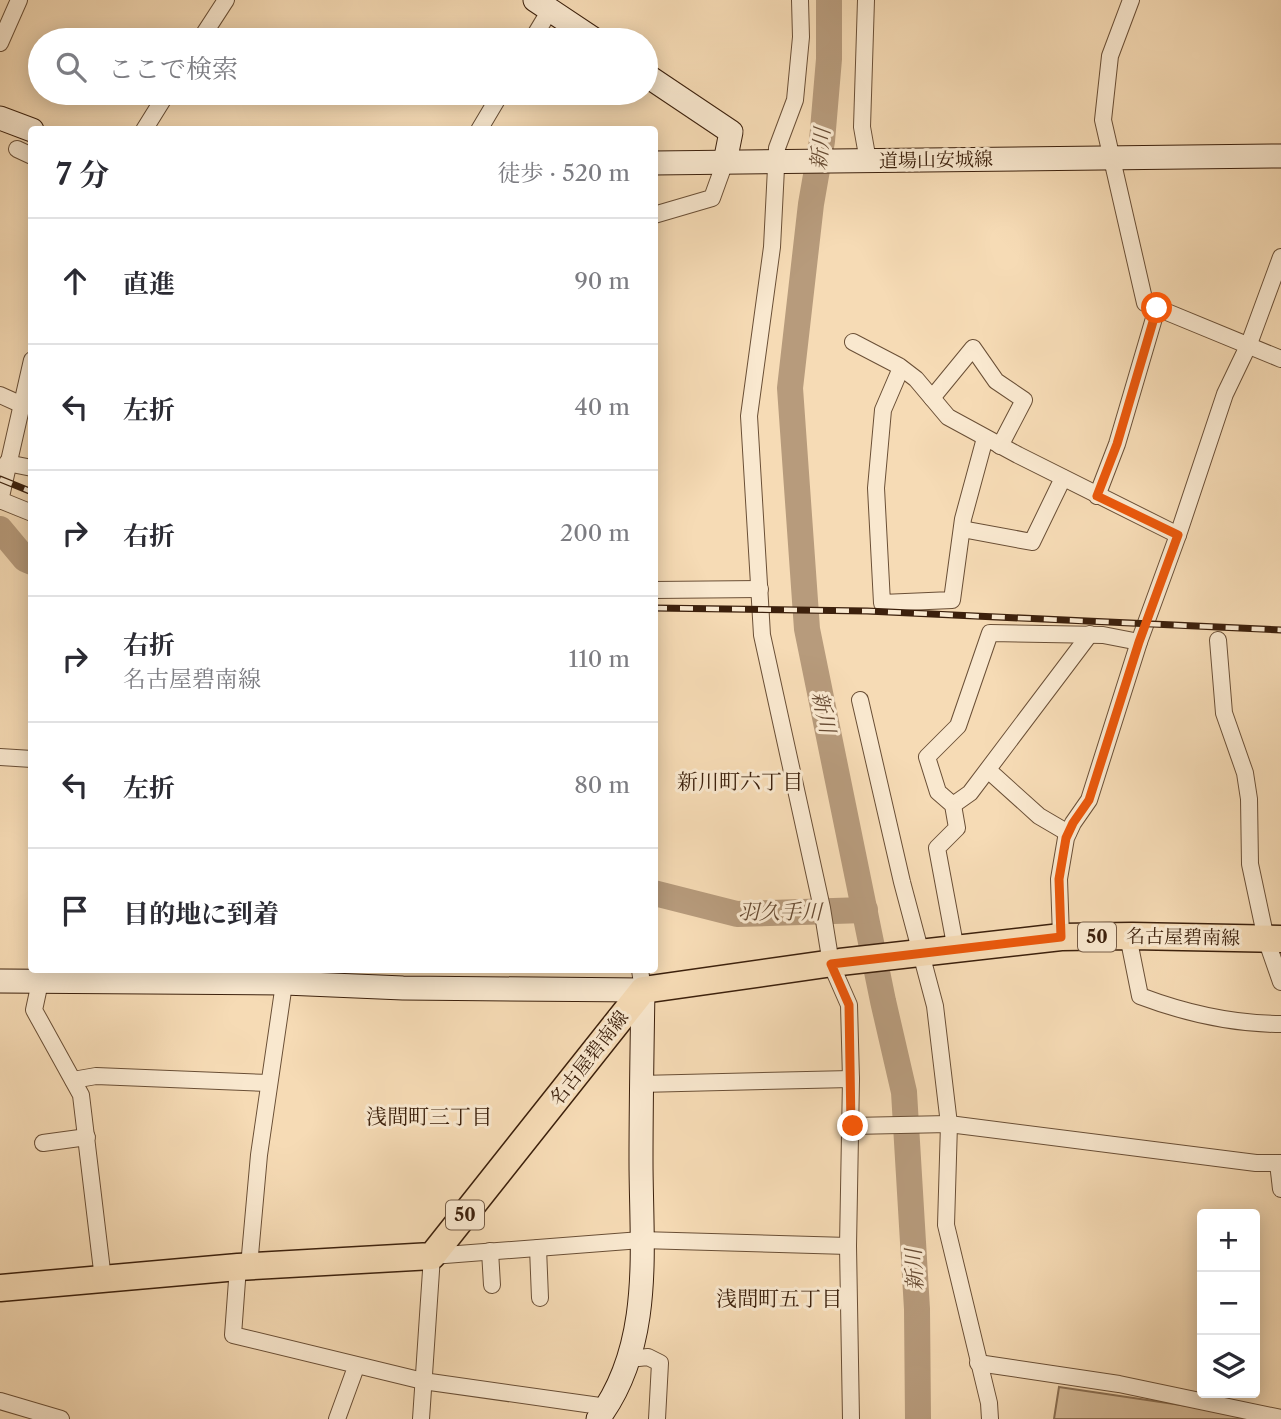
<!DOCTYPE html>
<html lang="ja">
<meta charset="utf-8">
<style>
:root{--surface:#fff;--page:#f2f2f3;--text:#2b2b33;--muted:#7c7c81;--line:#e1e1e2}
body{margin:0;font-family:"Libre Caslon Text","Noto Serif JP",serif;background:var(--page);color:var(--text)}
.controls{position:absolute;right:21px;bottom:21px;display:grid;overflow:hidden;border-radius:7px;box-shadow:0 4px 18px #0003}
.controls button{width:63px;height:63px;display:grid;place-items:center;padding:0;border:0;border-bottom:2px solid var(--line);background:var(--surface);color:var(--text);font:35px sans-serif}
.stop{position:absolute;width:21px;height:21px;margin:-16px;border:5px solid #ea580c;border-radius:50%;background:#fff}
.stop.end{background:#ea580c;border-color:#fff;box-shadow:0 2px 7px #0008}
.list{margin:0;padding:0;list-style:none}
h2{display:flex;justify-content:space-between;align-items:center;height:91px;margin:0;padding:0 28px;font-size:30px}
h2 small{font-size:23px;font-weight:400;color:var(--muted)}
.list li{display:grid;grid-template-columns:46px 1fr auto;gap:21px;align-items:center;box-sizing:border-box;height:126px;padding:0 28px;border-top:2px solid var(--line)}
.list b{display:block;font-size:26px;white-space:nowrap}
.list p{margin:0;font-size:23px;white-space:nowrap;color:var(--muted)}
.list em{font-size:23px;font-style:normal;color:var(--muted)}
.icon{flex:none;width:38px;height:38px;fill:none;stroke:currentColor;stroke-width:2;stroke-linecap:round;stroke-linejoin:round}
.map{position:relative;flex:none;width:1281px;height:1419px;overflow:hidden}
.search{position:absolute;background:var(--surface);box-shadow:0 4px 18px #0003;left:28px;top:28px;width:630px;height:77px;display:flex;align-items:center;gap:18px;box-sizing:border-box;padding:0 24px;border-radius:38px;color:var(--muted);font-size:26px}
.panel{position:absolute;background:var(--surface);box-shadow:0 4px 18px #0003;left:28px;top:126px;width:630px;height:847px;border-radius:7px}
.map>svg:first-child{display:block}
.green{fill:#d6bb98;stroke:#896e52;stroke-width:2}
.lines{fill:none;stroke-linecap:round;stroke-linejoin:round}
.river{stroke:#b79b7c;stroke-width:26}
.street-casing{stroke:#6a4f36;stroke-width:18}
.secondary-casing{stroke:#3c200c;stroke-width:25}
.primary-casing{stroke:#3c200c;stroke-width:29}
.street{stroke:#f9e8cf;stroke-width:16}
.secondary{stroke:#f9e8cf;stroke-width:23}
.primary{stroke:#f6dbb5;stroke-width:26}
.rail-casing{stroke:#3c200c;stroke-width:7}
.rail{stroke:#f9e8cf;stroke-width:4.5;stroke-dasharray:13;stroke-linecap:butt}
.route{stroke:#ea580c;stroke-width:9}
.labels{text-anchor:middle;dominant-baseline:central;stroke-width:6;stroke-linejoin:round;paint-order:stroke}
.shield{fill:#f9e8cf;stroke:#755c46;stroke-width:2}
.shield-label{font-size:18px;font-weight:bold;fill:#3c200c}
.street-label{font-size:19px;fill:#3c200c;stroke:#f9e8cf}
.water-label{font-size:21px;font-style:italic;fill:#674b33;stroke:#f9e8cf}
.neighbourhood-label{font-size:21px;fill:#3c200c;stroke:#f9e8cf}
</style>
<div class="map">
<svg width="1281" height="1419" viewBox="0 0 1281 1419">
<rect width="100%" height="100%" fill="#f6dbb5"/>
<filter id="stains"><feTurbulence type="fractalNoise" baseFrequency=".00286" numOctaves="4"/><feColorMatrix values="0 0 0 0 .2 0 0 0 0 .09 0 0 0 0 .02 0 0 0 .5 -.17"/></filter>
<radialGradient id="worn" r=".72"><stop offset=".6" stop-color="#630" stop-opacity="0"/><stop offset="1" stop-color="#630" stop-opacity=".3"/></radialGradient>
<!-- green -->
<polygon class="green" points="1059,1387 1262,1417 1268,1419 1054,1419"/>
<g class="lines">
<!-- river -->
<g class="river">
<polyline points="829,0 829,59 822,141 811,204 790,388 807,629 883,1001 904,1092 917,1309 918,1419"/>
<polyline points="0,529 25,559 32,562"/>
<polyline points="654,893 737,914 865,910"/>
</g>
<!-- street casing -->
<g class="street-casing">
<g id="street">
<polyline points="800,0 801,37 795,100 777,148 772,247 749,416 762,635 822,908 831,964 849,1005 851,1079 848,1246 851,1419"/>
<polyline points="866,0 862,127 868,161"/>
<polyline points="1131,0 1110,56 1103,120 1145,303 1281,359"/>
<polyline points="200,40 226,0"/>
<polyline points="532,40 550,10"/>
<polyline points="0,43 19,0"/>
<polyline points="144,130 167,93"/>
<polyline points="479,130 501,93"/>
<polyline points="17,149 32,156"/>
<polyline points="654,215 712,198 725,162"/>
<polyline points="853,342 899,366 916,379 948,417 1018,455 1178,535"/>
<polyline points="901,368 883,410 876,488 882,603 952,600 963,519 985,438"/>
<polyline points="0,395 20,404"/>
<polyline points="932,398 973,348 996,381 1024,400 1000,446"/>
<polyline points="7,463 32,468"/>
<polyline points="1097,496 1117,444 1157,308"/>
<polyline points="0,500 32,513"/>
<polyline points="0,501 32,360"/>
<polyline points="962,529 1032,542 1063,478"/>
<polyline points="654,590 760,589"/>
<polyline points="1218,640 1224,713 1245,773 1249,799 1250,864 1266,939 1281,982"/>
<polyline points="860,700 902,882 935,1006 949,1124 946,1225 989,1403 990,1419"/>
<polyline points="0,757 32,759"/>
<polyline points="988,770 1039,816 1068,833"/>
<polyline points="953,805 970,793 1090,634"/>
<path d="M1128 936 1140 996C1185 1013 1233 1024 1281 1024"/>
<polyline points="1061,937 1059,879 1066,838 1073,823 1089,800 1139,642 1178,535 1225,394 1249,344 1281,257"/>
<polyline points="956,950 937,848 957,828 953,805 938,792 927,757 958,726 990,633 1103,635 1139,642"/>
<polyline points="640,970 643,990"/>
<polyline points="40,982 34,1010 81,1095 103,1279"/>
<polyline points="73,1080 96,1076 269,1083"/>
<polyline points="640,1084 851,1079"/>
<polyline points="851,1126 949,1124 1256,1163 1281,1163"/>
<polyline points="43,1143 87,1137"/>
<polyline points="1278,1163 1281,1189"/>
<polyline points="538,1248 540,1298"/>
<polyline points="490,1251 492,1285"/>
<polyline points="249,1266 259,1155 286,970"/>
<polyline points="238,1267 233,1335 423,1381 607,1407"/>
<polyline points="629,1359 648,1357 660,1363 657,1419"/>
<polyline points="978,1363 1119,1384 1281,1418"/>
<polyline points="0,1401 61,1419"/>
<polyline points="337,1419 356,1367"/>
<polyline points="421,1419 432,1256 641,1240 848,1246"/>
</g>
</g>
<!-- secondary casing -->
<g class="secondary-casing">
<g id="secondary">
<polyline points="535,0 595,40"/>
<polyline points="646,75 731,132 725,162"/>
<polyline points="0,118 32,130"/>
<polyline points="654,163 1281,156"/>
<path d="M0 981 285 983 403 988 643 990C642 1047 641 1104 641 1161 641 1248 654 1344 598 1419"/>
</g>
</g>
<!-- primary casing -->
<g class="primary-casing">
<polyline id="primary" points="0,1288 238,1267 432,1256 643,990 840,962 1061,937 1132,936 1281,939"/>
</g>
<!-- street -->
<use href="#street" class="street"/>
<!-- secondary -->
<use href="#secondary" class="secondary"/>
<!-- primary -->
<use href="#primary" class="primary"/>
<!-- rail casing -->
<g class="rail-casing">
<g id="rail">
<polyline points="0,479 32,492"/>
<polyline points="654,608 867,611 1281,630"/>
</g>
</g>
<!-- rail -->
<use href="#rail" class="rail"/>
</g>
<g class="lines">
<!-- route -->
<polyline class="route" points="853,1126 851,1126 849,1005 831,964 1061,937 1059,879 1066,838 1073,823 1089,800 1139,642 1178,535 1097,496 1117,444 1157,308"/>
</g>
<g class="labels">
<!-- shield labels -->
<g class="shield">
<rect x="1078" y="922.5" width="38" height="29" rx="5"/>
<rect x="446" y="1200.5" width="38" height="29" rx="5"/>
</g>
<g class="shield-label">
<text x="1097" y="937">50</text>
<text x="465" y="1215">50</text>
</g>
<!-- street labels -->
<g class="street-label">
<text transform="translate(936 160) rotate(-1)">道場山安城線</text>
<text transform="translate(1183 937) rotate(1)">名古屋碧南線</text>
<text transform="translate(589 1058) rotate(-52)">名古屋碧南線</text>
</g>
<!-- water labels -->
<g class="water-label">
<text transform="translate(820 149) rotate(-84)">新川</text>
<text transform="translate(824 712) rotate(78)">新川</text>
<text x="780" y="911">羽久手川</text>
<text transform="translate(914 1270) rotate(-93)">新川</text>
</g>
<!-- neighbourhood labels -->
<g class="neighbourhood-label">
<text x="740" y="781">新川町六丁目</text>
<text x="429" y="1116">浅間町三丁目</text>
<text x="779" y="1298">浅間町五丁目</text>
</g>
</g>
<rect width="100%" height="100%" filter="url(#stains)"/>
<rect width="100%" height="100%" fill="url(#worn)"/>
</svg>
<div class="controls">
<button>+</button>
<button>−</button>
<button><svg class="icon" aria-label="layers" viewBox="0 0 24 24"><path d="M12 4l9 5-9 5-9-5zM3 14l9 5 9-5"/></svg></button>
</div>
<div class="stop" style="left:1157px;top:308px"></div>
<div class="stop end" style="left:853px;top:1126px"></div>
<div class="search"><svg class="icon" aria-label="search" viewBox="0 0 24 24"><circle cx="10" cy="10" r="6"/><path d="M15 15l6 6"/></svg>ここで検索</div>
<section class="panel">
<h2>7 分<small>徒歩 · 520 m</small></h2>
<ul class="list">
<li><svg class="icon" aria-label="ahead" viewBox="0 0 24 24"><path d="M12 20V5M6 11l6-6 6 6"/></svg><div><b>直進</b></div><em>90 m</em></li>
<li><svg class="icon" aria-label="left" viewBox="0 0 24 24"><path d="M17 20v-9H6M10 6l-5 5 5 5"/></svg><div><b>左折</b></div><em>40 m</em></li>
<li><svg class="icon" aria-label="right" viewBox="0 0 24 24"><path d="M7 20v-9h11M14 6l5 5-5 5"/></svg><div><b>右折</b></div><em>200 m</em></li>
<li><svg class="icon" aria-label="right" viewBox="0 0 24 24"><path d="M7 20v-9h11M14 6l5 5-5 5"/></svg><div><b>右折</b><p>名古屋碧南線</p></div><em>110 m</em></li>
<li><svg class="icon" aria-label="left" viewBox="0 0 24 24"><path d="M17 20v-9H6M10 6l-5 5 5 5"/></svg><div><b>左折</b></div><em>80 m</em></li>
<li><svg class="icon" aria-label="arrive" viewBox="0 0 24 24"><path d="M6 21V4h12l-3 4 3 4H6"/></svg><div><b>目的地に到着</b></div></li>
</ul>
</section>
</div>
